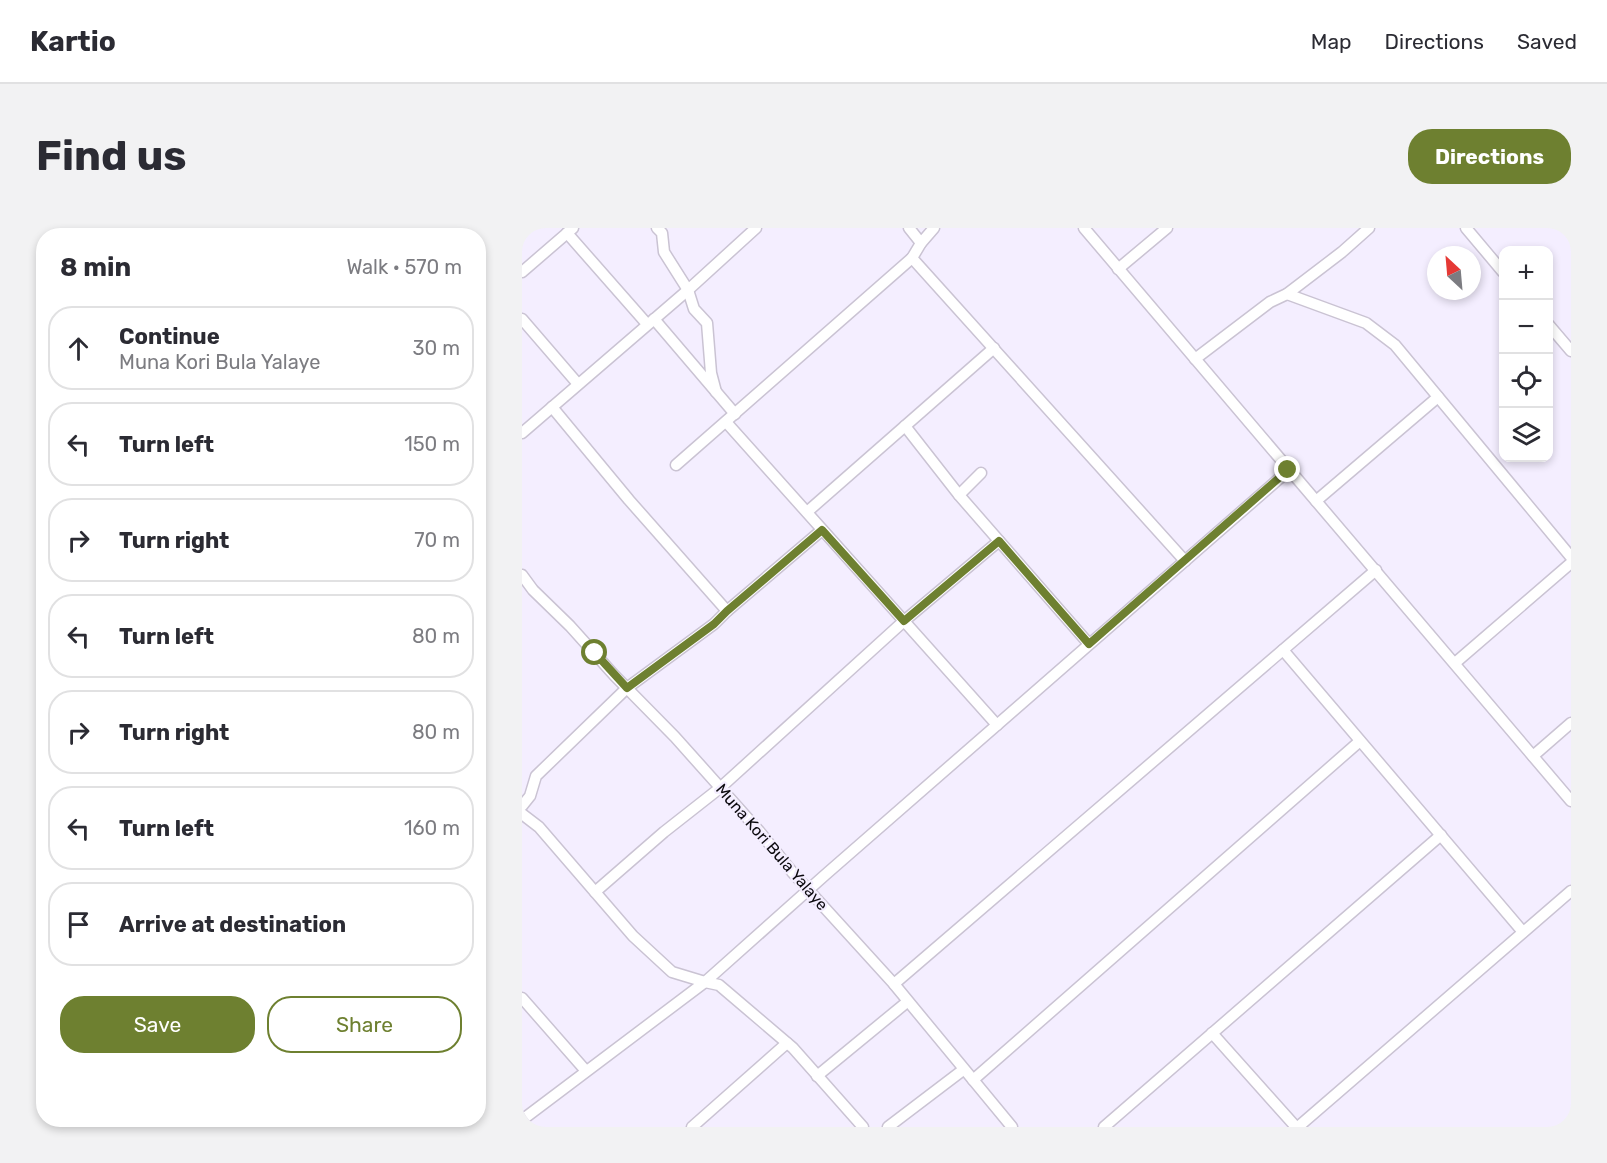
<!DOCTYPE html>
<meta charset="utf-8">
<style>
:root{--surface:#fff;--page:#f2f2f3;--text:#2b2b33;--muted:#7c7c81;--line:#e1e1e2;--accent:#6e8030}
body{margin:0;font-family:Rubik,sans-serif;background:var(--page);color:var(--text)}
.controls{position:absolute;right:18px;top:18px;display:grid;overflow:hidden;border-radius:12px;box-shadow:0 3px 9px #0003}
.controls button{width:54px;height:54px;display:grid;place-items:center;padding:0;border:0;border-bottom:2px solid var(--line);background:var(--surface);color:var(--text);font:30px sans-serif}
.compass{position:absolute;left:905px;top:18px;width:54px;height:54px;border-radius:50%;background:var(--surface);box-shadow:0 3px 9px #0003;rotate:334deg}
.stop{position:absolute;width:18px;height:18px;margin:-14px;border:4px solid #6e8030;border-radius:50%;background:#fff}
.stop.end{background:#6e8030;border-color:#fff;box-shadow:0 2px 6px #0008}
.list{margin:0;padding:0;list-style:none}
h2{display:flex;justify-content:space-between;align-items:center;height:78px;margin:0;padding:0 24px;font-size:26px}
h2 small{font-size:20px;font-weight:400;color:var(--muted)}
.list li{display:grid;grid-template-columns:39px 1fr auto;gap:18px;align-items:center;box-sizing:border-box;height:84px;margin:0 12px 12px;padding:0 12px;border:2px solid var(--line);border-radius:24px}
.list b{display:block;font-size:22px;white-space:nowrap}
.list p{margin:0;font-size:20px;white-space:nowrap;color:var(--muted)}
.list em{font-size:20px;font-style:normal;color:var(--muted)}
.actions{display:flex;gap:12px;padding:18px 24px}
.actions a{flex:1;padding:14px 0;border:2px solid var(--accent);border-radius:24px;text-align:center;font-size:21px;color:var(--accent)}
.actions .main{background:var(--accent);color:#fff}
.icon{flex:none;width:33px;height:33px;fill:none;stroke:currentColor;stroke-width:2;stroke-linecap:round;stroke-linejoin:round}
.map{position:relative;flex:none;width:1049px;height:899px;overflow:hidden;border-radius:24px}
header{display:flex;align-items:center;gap:36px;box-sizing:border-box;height:84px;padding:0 30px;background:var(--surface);border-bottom:2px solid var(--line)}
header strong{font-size:28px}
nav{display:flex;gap:33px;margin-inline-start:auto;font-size:21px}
.intro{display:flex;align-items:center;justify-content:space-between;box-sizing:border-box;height:144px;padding:0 36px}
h1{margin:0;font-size:42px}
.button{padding:15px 27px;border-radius:24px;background:var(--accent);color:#fff;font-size:21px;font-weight:700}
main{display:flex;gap:36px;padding:0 36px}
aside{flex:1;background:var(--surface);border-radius:24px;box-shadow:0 3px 9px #0003}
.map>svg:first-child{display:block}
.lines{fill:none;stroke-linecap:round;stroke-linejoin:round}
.street-casing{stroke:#cac3d3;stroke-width:13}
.street{stroke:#fff;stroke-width:10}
.route{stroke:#6e8030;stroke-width:8}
.labels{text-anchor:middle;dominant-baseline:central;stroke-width:4.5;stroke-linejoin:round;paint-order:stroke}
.street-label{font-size:16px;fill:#0c0a0f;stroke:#f4eeff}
</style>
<header>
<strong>Kartio</strong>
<nav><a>Map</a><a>Directions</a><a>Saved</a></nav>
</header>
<div class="intro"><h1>Find us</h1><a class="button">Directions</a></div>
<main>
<aside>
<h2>8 min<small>Walk · 570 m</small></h2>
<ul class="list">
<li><svg class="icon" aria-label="ahead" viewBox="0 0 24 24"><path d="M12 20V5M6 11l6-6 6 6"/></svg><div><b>Continue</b><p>Muna Kori Bula Yalaye</p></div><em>30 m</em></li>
<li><svg class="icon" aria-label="left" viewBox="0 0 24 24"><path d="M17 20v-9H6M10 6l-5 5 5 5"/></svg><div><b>Turn left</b></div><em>150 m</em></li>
<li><svg class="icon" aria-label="right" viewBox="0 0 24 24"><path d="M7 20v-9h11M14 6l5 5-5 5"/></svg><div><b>Turn right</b></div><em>70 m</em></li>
<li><svg class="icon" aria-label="left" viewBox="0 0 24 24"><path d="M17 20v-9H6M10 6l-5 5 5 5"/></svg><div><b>Turn left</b></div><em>80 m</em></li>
<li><svg class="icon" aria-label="right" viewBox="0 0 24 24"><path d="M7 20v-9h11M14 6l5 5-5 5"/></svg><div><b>Turn right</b></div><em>80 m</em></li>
<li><svg class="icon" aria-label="left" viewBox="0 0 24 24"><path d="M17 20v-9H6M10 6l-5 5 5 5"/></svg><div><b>Turn left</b></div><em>160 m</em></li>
<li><svg class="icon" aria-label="arrive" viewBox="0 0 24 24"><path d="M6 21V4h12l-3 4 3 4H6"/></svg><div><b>Arrive at destination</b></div></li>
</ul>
<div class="actions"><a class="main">Save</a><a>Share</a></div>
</aside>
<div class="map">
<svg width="1049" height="899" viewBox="0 0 1049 899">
<rect width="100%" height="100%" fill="#f4eeff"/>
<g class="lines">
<!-- street casing -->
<g class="street-casing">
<g id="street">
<polyline points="135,0 140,5 142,24 166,62 172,81 185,95 189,145 194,164"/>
<polyline points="387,0 399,15"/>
<polyline points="562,0 1049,573"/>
<polyline points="944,0 981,44"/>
<polyline points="45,5 125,96"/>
<polyline points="390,30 663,333"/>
<polyline points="596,41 645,0"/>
<polyline points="0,44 51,0"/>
<polyline points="765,66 844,95 873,117 1049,329"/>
<polyline points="0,91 56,156"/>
<polyline points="132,91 213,186"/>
<polyline points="1026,96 1049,123"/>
<polyline points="673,131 748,74 765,66 820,24 847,0"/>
<polyline points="30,179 107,272 205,383"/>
<polyline points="204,194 475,497"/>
<polyline points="383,198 437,267 567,416"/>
<polyline points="0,205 166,62 234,0"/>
<polyline points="154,237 390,30 399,15 412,0"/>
<polyline points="437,267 459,245"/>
<polyline points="794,273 916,169"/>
<polyline points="285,284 472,120"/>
<polyline points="0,347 11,362 48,398 92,447 153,509 237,603 271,645 372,756 490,899"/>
<polyline points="761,422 1001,704"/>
<polyline points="933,435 1049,335"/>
<polyline points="1011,528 1049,495"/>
<polyline points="0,578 8,568 14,548 105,460 192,396 205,383 300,302"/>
<polyline points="0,586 17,599 111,708 150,744 183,754 197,757 271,820 341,899"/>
<polyline points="73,664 142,604 198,560 382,393 477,313"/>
<polyline points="372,756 854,342"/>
<polyline points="0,770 64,843"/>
<polyline points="690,805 774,899"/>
<polyline points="295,848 385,774"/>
<polyline points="451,852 838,513"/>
<polyline points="0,892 183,754 303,647 767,242"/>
<polyline points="170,899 265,815"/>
<polyline points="366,899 441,842"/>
<polyline points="582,899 919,607"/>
<polyline points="776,899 1049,663"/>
</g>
</g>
<!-- street -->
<use href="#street" class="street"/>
</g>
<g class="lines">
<!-- route -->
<polyline class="route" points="73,425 105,460 192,396 205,383 300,302 382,393 477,313 567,416 766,242"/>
</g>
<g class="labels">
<!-- street labels -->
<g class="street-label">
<text transform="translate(250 619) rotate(49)">Muna Kori Bula Yalaye</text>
</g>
</g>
</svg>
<div class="controls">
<button>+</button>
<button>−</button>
<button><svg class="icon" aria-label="locate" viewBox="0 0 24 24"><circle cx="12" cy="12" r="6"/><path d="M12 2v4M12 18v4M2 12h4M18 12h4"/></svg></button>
<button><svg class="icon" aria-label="layers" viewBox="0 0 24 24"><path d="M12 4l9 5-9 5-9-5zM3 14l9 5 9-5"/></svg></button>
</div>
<svg class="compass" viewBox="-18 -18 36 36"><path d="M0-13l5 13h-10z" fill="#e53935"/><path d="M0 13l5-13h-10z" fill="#7c7c81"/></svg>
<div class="stop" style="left:73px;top:425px"></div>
<div class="stop end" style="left:766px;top:242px"></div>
</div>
</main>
